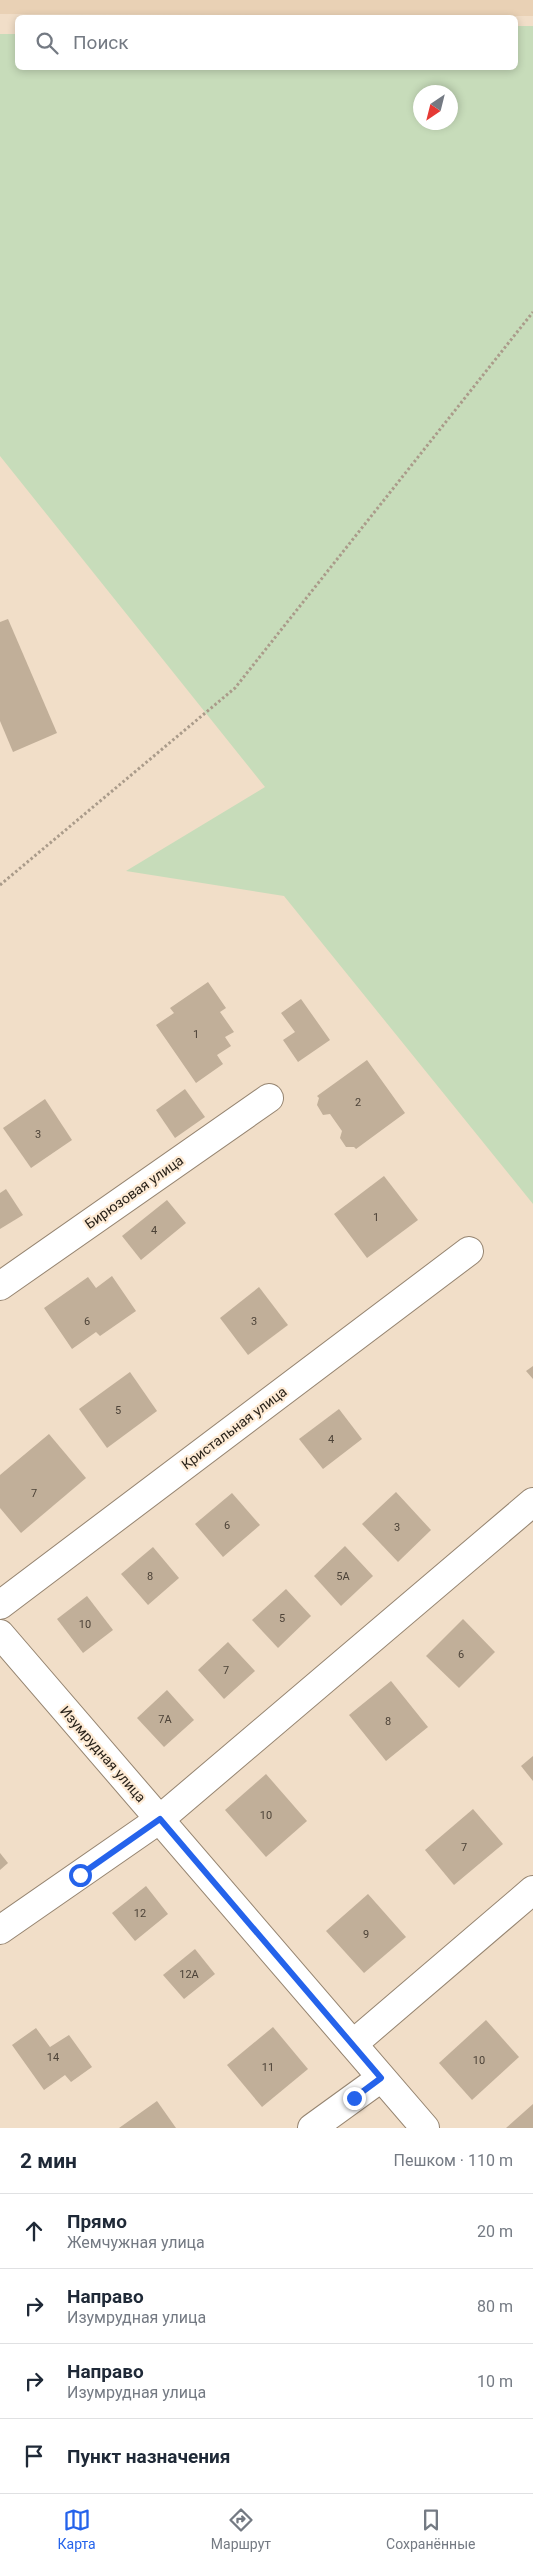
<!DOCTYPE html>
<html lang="ru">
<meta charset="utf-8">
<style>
:root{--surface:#fff;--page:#f2f2f3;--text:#1f2937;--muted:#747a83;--line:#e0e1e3;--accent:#2563eb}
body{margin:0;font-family:Roboto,sans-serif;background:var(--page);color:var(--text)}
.compass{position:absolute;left:413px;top:85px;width:45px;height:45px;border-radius:50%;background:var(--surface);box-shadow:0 2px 8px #0003;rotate:215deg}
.stop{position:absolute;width:15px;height:15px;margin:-11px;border:4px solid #2563eb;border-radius:50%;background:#fff}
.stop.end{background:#2563eb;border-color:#fff;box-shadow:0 1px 5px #0008}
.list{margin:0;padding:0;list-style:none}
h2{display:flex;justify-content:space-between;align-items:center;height:65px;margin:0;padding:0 20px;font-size:21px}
h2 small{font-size:16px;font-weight:400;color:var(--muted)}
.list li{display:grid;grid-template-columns:32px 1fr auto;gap:15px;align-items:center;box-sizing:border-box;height:75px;padding:0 20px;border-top:1px solid var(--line)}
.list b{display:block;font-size:19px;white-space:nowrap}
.list p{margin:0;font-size:16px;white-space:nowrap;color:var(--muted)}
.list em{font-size:16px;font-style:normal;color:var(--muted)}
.icon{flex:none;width:28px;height:28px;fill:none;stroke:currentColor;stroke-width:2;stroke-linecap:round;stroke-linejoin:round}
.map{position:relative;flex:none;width:533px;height:2128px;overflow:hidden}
.search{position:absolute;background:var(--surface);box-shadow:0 2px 8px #0003;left:15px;right:15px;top:15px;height:55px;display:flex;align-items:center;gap:12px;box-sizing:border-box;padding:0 18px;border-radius:8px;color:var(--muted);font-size:19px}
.sheet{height:365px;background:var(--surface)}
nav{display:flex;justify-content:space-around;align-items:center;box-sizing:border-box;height:70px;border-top:1px solid var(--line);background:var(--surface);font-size:14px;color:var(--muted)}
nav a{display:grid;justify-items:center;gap:2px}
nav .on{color:var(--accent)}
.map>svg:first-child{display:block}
.built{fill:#e9d1b5}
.green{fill:#c7dcba;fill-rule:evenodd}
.building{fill:#c1af99}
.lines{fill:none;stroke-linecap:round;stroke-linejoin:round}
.minor-casing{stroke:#958470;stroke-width:30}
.path{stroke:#aa9b8a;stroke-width:3;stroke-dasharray:2.5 2.5;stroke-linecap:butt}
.minor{stroke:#fff;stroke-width:28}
.route{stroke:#2563eb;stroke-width:6}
.labels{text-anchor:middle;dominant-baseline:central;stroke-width:4.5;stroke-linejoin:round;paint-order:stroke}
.number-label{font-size:11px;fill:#4d4338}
.street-label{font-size:14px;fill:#261f17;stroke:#feebd5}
</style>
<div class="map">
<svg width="533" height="2128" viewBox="0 0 533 2128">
<rect width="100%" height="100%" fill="#f1dec8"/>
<!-- built -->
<polygon class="built" points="0,0 533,0 533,16 0,14"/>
<!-- green -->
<path class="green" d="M516 26H533V1204L284 896 126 871 265 787 0 456V34H17L18 68H516ZM420 92H450V122H420Z"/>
<!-- building -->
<g class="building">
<polygon points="8,619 57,733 13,752 0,721 0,622"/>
<polygon points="208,982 226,1008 220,1012 234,1032 225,1037 231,1046 217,1055 223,1064 196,1083 156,1025 174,1013 170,1008"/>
<polygon points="301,999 330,1040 298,1062 283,1040 295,1032 281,1013"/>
<polygon points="367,1060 405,1113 356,1149 354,1147 346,1147 340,1138 342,1131 330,1114 323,1115 317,1105 319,1098 317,1096"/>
<polygon points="185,1089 205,1117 175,1138 156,1110"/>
<polygon points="45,1099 72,1140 31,1168 3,1128"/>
<polygon points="384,1176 418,1220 367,1258 334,1214"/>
<polygon points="6,1189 23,1215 0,1229 0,1193"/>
<polygon points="167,1200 186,1223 141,1260 122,1236"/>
<polygon points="112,1276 136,1311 100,1336 96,1332 72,1349 44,1308 88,1277 96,1288"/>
<polygon points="259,1287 288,1325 248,1355 220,1318"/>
<polygon points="533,1366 533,1379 526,1371"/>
<polygon points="130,1372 157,1411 107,1448 79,1409"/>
<polygon points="339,1409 362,1439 323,1469 299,1439"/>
<polygon points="49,1434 86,1478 21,1533 0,1508 0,1475"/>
<polygon points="396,1492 431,1530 398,1562 362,1524"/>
<polygon points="232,1493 260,1525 223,1557 195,1524"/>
<polygon points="345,1546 373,1576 341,1606 314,1576"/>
<polygon points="153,1547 179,1578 148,1605 121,1574"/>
<polygon points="286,1589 311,1616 278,1648 252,1620"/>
<polygon points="87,1596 113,1630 83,1653 57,1619"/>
<polygon points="463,1619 495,1652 459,1688 426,1656"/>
<polygon points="228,1642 255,1671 224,1699 198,1670"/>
<polygon points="391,1681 428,1727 386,1761 349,1715"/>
<polygon points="167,1690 194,1720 164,1747 137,1718"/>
<polygon points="533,1756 533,1781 521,1766"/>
<polygon points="266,1774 307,1821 266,1857 225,1810"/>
<polygon points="473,1809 503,1844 454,1885 425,1850"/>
<polygon points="0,1853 8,1863 0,1870"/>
<polygon points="146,1886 168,1914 135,1941 112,1913"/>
<polygon points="368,1894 406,1937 364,1973 326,1931"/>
<polygon points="195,1949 215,1974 184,1999 163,1975"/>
<polygon points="486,2020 519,2057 472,2100 439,2063"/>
<polygon points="273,2027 308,2069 262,2107 227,2065"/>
<polygon points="36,2028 50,2047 69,2035 92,2067 71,2082 65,2075 44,2090 12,2045"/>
<polygon points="157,2101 176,2128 119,2128"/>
<polygon points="533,2104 533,2128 506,2128"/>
</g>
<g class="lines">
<!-- minor casing -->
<g class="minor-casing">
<g id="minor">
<polyline points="0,1286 269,1098"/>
<polyline points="0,1605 469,1251"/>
<polyline points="0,1634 425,2128"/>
<polyline points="0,1930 160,1819 533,1502"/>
<polyline points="353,2044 533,1890"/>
<polyline points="312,2128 381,2078"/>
</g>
</g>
<!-- path -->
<polyline class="path" points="0,885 235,688 533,312"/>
<!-- minor -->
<use href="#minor" class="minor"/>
</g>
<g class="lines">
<!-- route -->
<polyline class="route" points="80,1875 160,1819 381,2078 354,2098"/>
</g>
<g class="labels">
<!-- number labels -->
<g class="number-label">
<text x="196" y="1034">1</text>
<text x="358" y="1102">2</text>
<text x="38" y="1134">3</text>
<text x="376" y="1217">1</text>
<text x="154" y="1230">4</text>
<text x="87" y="1321">6</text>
<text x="254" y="1321">3</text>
<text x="118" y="1410">5</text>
<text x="331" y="1439">4</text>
<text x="34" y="1493">7</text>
<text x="227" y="1525">6</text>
<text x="397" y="1527">3</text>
<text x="150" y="1576">8</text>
<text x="343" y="1576">5А</text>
<text x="282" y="1618">5</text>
<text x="85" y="1624">10</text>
<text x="461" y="1654">6</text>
<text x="226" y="1670">7</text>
<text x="165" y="1719">7А</text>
<text x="388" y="1721">8</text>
<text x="266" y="1815">10</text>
<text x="464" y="1847">7</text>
<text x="140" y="1913">12</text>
<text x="366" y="1934">9</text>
<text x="189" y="1974">12А</text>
<text x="53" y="2057">14</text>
<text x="479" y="2060">10</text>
<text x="268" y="2067">11</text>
</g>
<!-- street labels -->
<g class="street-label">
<text transform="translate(134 1192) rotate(-35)">Бирюзовая улица</text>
<text transform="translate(234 1428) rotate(-37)">Кристальная улица</text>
<text transform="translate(103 1754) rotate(49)">Изумрудная улица</text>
</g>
</g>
</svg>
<svg class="compass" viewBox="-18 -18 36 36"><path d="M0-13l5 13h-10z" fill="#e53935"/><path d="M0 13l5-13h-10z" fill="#747a83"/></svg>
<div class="stop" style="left:80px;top:1875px"></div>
<div class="stop end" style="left:354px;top:2098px"></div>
<div class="search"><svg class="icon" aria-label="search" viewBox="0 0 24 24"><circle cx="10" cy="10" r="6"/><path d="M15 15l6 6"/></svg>Поиск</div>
</div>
<section class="sheet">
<h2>2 мин<small>Пешком · 110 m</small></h2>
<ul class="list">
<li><svg class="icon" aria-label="ahead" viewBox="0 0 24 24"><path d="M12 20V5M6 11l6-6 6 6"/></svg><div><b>Прямо</b><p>Жемчужная улица</p></div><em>20 m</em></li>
<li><svg class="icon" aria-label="right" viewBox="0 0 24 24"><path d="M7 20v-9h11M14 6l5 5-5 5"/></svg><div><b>Направо</b><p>Изумрудная улица</p></div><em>80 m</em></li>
<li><svg class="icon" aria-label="right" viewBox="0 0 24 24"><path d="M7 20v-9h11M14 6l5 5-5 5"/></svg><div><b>Направо</b><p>Изумрудная улица</p></div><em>10 m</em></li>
<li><svg class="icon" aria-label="arrive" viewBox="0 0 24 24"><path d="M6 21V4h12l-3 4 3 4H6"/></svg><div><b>Пункт назначения</b></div></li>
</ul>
</section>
<nav>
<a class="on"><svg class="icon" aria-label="map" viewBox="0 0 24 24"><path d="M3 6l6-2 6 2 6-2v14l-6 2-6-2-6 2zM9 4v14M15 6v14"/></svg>Карта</a>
<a><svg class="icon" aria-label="directions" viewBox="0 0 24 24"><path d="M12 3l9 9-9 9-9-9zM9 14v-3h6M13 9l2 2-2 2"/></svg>Маршрут</a>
<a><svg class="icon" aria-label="saved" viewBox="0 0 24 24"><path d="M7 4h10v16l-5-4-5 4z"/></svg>Сохранённые</a>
</nav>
